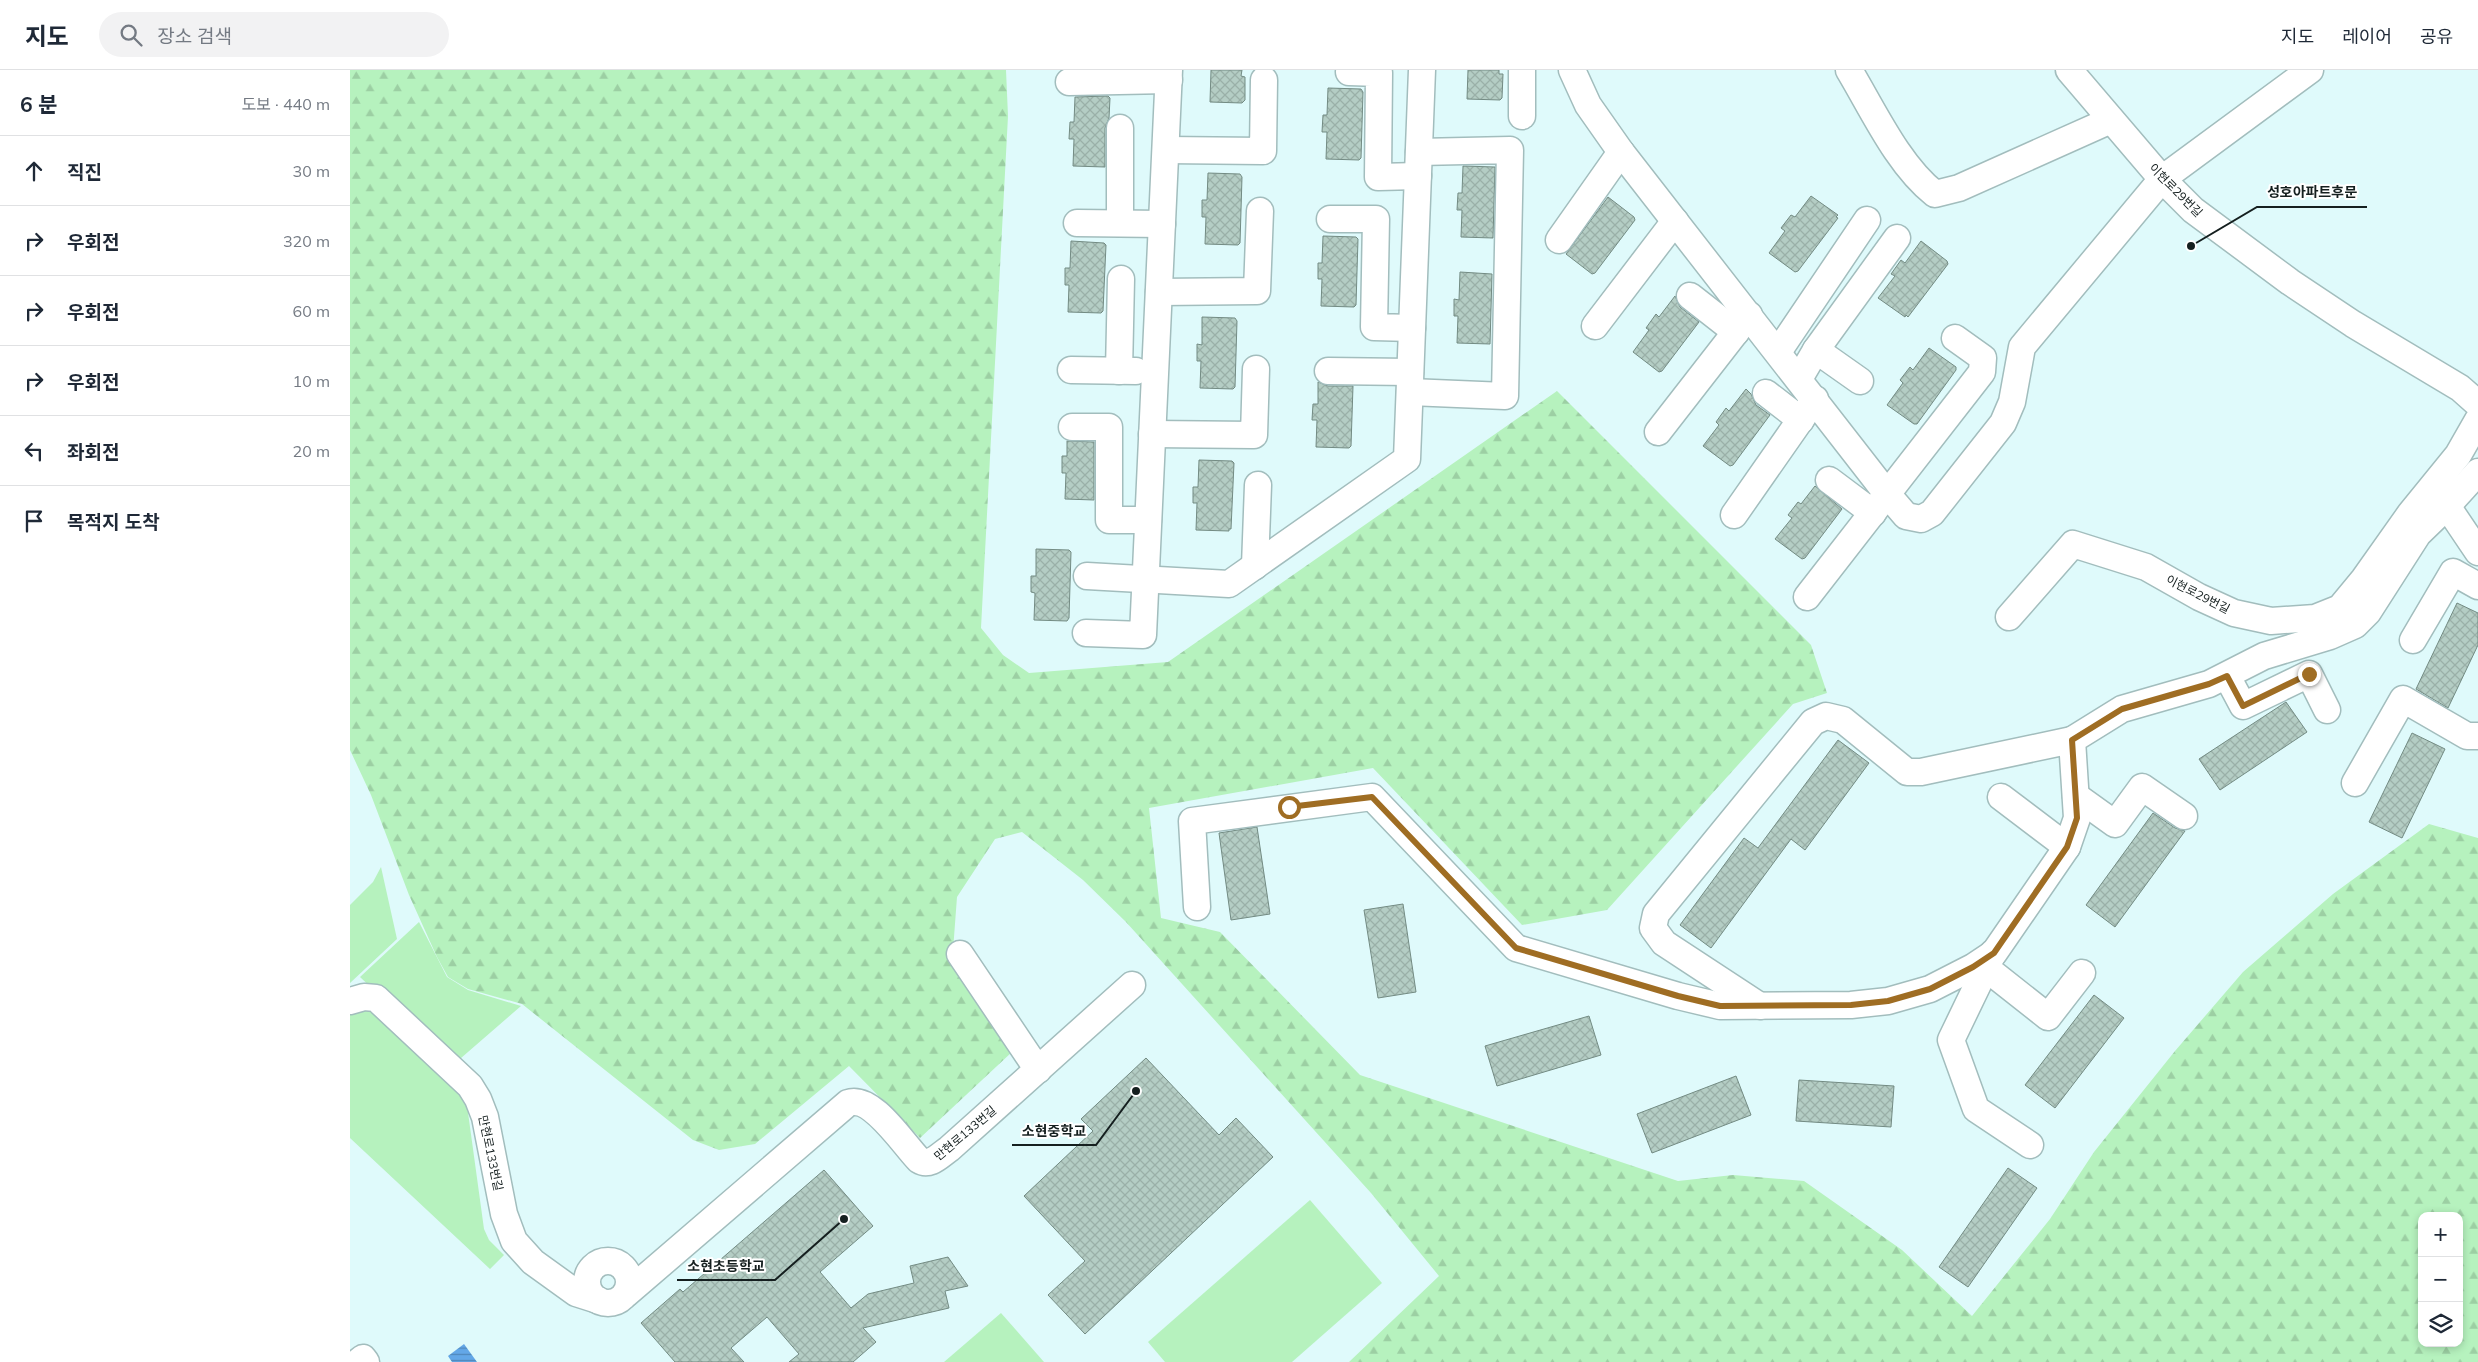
<!DOCTYPE html>
<html lang="ko">
<meta charset="utf-8">
<style>
:root{--surface:#fff;--page:#f2f2f3;--text:#1f2937;--muted:#747a83;--line:#e0e1e3}
body{margin:0;font-family:Mulish,"Noto Sans KR",sans-serif;background:var(--page);color:var(--text)}
.controls{position:absolute;right:15px;bottom:15px;display:grid;overflow:hidden;border-radius:10px;box-shadow:0 2px 8px #0003}
.controls button{width:45px;height:45px;display:grid;place-items:center;padding:0;border:0;border-bottom:1px solid var(--line);background:var(--surface);color:var(--text);font:25px sans-serif}
.stop{position:absolute;width:15px;height:15px;margin:-11px;border:4px solid #9f6d23;border-radius:50%;background:#fff}
.stop.end{background:#9f6d23;border-color:#fff;box-shadow:0 1px 5px #0008}
.list{margin:0;padding:0;list-style:none}
h2{display:flex;justify-content:space-between;align-items:center;height:65px;margin:0;padding:0 20px;font-size:21px}
h2 small{font-size:16px;font-weight:400;color:var(--muted)}
.list li{display:grid;grid-template-columns:32px 1fr auto;gap:15px;align-items:center;box-sizing:border-box;height:70px;padding:0 20px;border-top:1px solid var(--line)}
.list b{display:block;font-size:19px;white-space:nowrap}
.list em{font-size:16px;font-style:normal;color:var(--muted)}
.icon{flex:none;width:28px;height:28px;fill:none;stroke:currentColor;stroke-width:2;stroke-linecap:round;stroke-linejoin:round}
.map{position:relative;flex:none;width:2128px;height:1292px;overflow:hidden}
header{display:flex;align-items:center;gap:30px;box-sizing:border-box;height:70px;padding:0 25px;background:var(--surface);border-bottom:1px solid var(--line)}
header strong{font-size:24px}
nav{display:flex;gap:28px;margin-inline-start:auto;font-size:18px}
.search{width:350px;height:45px;background:var(--page);display:flex;align-items:center;gap:12px;box-sizing:border-box;padding:0 18px;border-radius:28px;color:var(--muted);font-size:19px}
main{display:flex}
aside{flex:1;background:var(--surface)}
.map>svg:first-child{display:block}
.green{fill:#b6f2be}
.forest{fill:url(#forest-firs);fill-rule:evenodd}
.water{fill:url(#water-rules)}
.building{fill:url(#building-cross-hatch);stroke:#738b83}
.lines{fill:none;stroke-linecap:round;stroke-linejoin:round}
.minor-casing{stroke:#a2bdbd;stroke-width:29}
.minor{stroke:#fff;stroke-width:26}
.route{stroke:#9f6d23;stroke-width:6}
.labels{text-anchor:middle;dominant-baseline:central;stroke-width:4;stroke-linejoin:round;paint-order:stroke}
.street-label{font-size:12px;fill:#151f1f;stroke:#fff}
.leader{fill:none;stroke:#151f1f;stroke-width:2}
.callout-dot{fill:#151f1f;stroke:#fff;stroke-width:2}
.callout-label{font-size:14px;text-anchor:middle;font-weight:bold;fill:#151f1f;stroke:#fff;stroke-width:4;stroke-linejoin:round;paint-order:stroke}
</style>
<header>
<strong>지도</strong>
<div class="search"><svg class="icon" aria-label="search" viewBox="0 0 24 24"><circle cx="10" cy="10" r="6"/><path d="M15 15l6 6"/></svg>장소 검색</div>
<nav><a>지도</a><a>레이어</a><a>공유</a></nav>
</header>
<main>
<aside>
<h2>6 분<small>도보 · 440 m</small></h2>
<ul class="list">
<li><svg class="icon" aria-label="ahead" viewBox="0 0 24 24"><path d="M12 20V5M6 11l6-6 6 6"/></svg><div><b>직진</b></div><em>30 m</em></li>
<li><svg class="icon" aria-label="right" viewBox="0 0 24 24"><path d="M7 20v-9h11M14 6l5 5-5 5"/></svg><div><b>우회전</b></div><em>320 m</em></li>
<li><svg class="icon" aria-label="right" viewBox="0 0 24 24"><path d="M7 20v-9h11M14 6l5 5-5 5"/></svg><div><b>우회전</b></div><em>60 m</em></li>
<li><svg class="icon" aria-label="right" viewBox="0 0 24 24"><path d="M7 20v-9h11M14 6l5 5-5 5"/></svg><div><b>우회전</b></div><em>10 m</em></li>
<li><svg class="icon" aria-label="left" viewBox="0 0 24 24"><path d="M17 20v-9H6M10 6l-5 5 5 5"/></svg><div><b>좌회전</b></div><em>20 m</em></li>
<li><svg class="icon" aria-label="arrive" viewBox="0 0 24 24"><path d="M6 21V4h12l-3 4 3 4H6"/></svg><div><b>목적지 도착</b></div></li>
</ul>
</aside>
<div class="map">
<svg width="2128" height="1292" viewBox="0 0 2128 1292">
<defs>
<pattern id="forest-firs" width="22" height="20" patternUnits="userSpaceOnUse" patternTransform="scale(1.25)"><rect width="22" height="20" fill="#b6f2be"/><path d="M5 1l3.5 6h-7zM16 11l3.5 6h-7z" fill="#9ccfa3"/></pattern>
<pattern id="water-rules" width="6" height="5" patternUnits="userSpaceOnUse" patternTransform="scale(1.25)"><rect width="6" height="5" fill="#63a7e7"/><path d="M0 2.5h6" fill="none" stroke="#5087bb"/></pattern>
<pattern id="building-cross-hatch" width="8" height="8" patternUnits="userSpaceOnUse" patternTransform="scale(1.25)"><rect width="8" height="8" fill="#b4cdc4"/><path d="M0 0l8 8M0 8l8-8" fill="none" stroke="#9ab0a8"/></pattern>
</defs>
<rect width="100%" height="100%" fill="#dffafb"/>
<!-- green -->
<g class="green">
<polygon points="31,797 47,869 0,913 0,835 23,812"/>
<polygon points="69,852 97,907 118,920 171,936 103,995 10,907"/>
<polygon points="15,929 116,1028 134,1159 139,1170 154,1185 140,1199 0,1068 0,934"/>
<polygon points="960,1130 1032,1213 942,1292 815,1292 798,1272"/>
<polygon points="651,1243 694,1292 594,1292"/>
</g>
<!-- forest -->
<path class="forest" d="M0 0H656L658 46 631 558 653 585 679 603 818 592 1207 321 1461 575 1477 623 1443 634 1257 840 1172 855 1023 698 799 738 811 848 870 862 1010 1005 1328 1111 1383 1105 1454 1111 1552 1180 1622 1246 1700 1149 1744 1082 1825 981 1893 902 1983 824 2079 754 2128 768V1292H999L1089 1206 1021 1123 776 852 733 810 672 762 645 769 607 827 602 894 662 982 570 1068 499 996 405 1074 369 1080 343 1070 172 934 118 919 98 907 87 887 59 825 21 725 0 680ZM2072 1146H2109V1273H2072Z"/>
<!-- water -->
<polygon class="water" points="114,1274 127,1292 102,1292 98,1286"/>
<!-- building -->
<g class="building">
<polygon points="861,0 892,0 891,6 895,7 895,30 892,33 860,32"/>
<polygon points="1118,0 1149,0 1149,4 1153,4 1152,28 1150,30 1117,29"/>
<polygon points="978,18 1011,19 1013,22 1011,88 1009,90 976,89 977,62 972,62 973,45 977,45"/>
<polygon points="758,26 760,28 759,48 755,58 755,97 723,96 724,69 719,69 720,52 724,52 725,27"/>
<polygon points="1113,96 1145,97 1143,168 1111,167 1112,140 1107,140 1108,123 1112,123"/>
<polygon points="858,103 890,104 892,107 890,173 888,175 855,174 856,147 852,147 852,130 857,130"/>
<polygon points="1461,126 1488,145 1486,147 1488,148 1448,201 1445,202 1419,183 1435,161 1431,158 1441,145 1445,147"/>
<polygon points="1258,127 1284,147 1285,150 1245,203 1242,204 1216,184"/>
<polygon points="973,166 1006,167 1008,169 1006,235 1004,237 971,236 972,209 968,209 968,193 972,193"/>
<polygon points="721,171 754,173 756,175 753,241 751,243 718,242 719,215 715,215 715,198 720,198"/>
<polygon points="1571,171 1597,191 1598,194 1558,247 1556,245 1555,247 1528,228 1545,206 1541,204 1551,190 1555,193"/>
<polygon points="1110,202 1142,204 1140,274 1107,273 1108,246 1104,246 1104,229 1109,230"/>
<polygon points="1325,226 1330,237 1349,252 1312,301 1309,302 1283,282 1299,260 1296,258 1306,244 1309,247"/>
<polygon points="852,247 885,248 887,251 885,317 883,319 850,318 851,291 847,291 847,274 852,275"/>
<polygon points="1579,278 1606,297 1606,300 1567,354 1564,354 1537,335 1553,313 1550,310 1560,297 1563,300"/>
<polygon points="968,312 978,316 1003,316 1001,376 999,378 966,377 967,350 962,350 963,334 968,334"/>
<polygon points="1396,319 1401,324 1406,335 1420,345 1383,395 1380,396 1353,376 1369,355 1366,352 1376,338 1379,341"/>
<polygon points="717,371 744,372 744,430 715,429 716,403 712,403 712,386 717,386"/>
<polygon points="849,390 882,391 884,393 881,459 879,459 879,461 846,460 847,433 843,433 843,417 848,417"/>
<polygon points="1465,416 1492,439 1455,488 1452,489 1425,469 1442,448 1438,445 1448,432 1451,434"/>
<polygon points="686,479 719,480 721,482 719,548 717,551 684,550 685,523 681,522 681,506 686,506"/>
<polygon points="2107,533 2128,543 2128,575 2098,638 2066,619"/>
<polygon points="1936,632 1957,662 1870,720 1849,689"/>
<polygon points="2062,663 2095,679 2052,768 2019,752"/>
<polygon points="1488,670 1519,693 1455,780 1441,769 1361,878 1330,855 1394,768 1408,778"/>
<polygon points="1803,743 1825,758 1835,761 1765,857 1736,835"/>
<polygon points="907,757 920,844 881,850 869,763"/>
<polygon points="1053,834 1066,922 1028,928 1014,840"/>
<polygon points="1744,925 1774,948 1705,1038 1675,1015"/>
<polygon points="1239,946 1251,985 1147,1016 1135,976"/>
<polygon points="796,988 869,1065 886,1048 923,1087 735,1264 698,1225 735,1191 674,1126 743,1061 731,1049"/>
<polygon points="1386,1006 1401,1045 1302,1083 1287,1044"/>
<polygon points="1449,1010 1544,1016 1541,1057 1446,1051"/>
<polygon points="1658,1098 1687,1118 1618,1217 1589,1197"/>
<polygon points="474,1100 523,1156 470,1202 501,1238 518,1224 564,1213 560,1196 598,1187 618,1216 595,1221 599,1238 513,1258 526,1272 503,1292 439,1292 449,1284 417,1247 381,1278 394,1292 325,1292 291,1253 330,1219 333,1222"/>
</g>
<g class="lines">
<!-- minor casing -->
<g class="minor-casing">
<g id="minor">
<polyline points="1222,0 1238,35 1271,82 1538,425 1556,446 1571,449 1582,443 1653,353 1662,332 1672,277 1812,109 1960,0"/>
<path d="M1499 0C1523 40 1548 95 1585 124L1609 118 1761 50"/>
<polyline points="1719,0 1812,109 1843,140 1940,212 2003,254 2110,318 2128,334"/>
<polyline points="999,2 1029,3 1028,107 1068,106"/>
<polyline points="719,12 819,10"/>
<polyline points="1172,46 1172,0"/>
<polyline points="816,80 913,81 914,10"/>
<polyline points="980,149 1026,149 1024,257 1062,258"/>
<polyline points="727,153 812,154"/>
<polyline points="770,153 770,58"/>
<polyline points="1209,170 1271,82"/>
<polyline points="809,222 907,221 910,141"/>
<polyline points="1340,226 1386,262"/>
<polyline points="1245,256 1325,151"/>
<polyline points="1466,280 1510,311"/>
<polyline points="1428,282 1517,150"/>
<polyline points="721,300 786,301"/>
<polyline points="769,301 771,209"/>
<polyline points="978,301 1060,302"/>
<polyline points="1449,309 1466,280 1547,168"/>
<polyline points="1060,322 1155,326 1160,80 1069,82"/>
<polyline points="1416,323 1451,350"/>
<polyline points="722,357 759,357 759,450 798,450"/>
<polyline points="1308,362 1399,245"/>
<polyline points="802,364 904,365 906,299"/>
<polyline points="1479,410 1523,443"/>
<polyline points="2097,436 2128,482"/>
<polyline points="1384,445 1465,329"/>
<polyline points="905,496 908,415"/>
<polyline points="737,506 879,514 1057,389 1072,0"/>
<polyline points="1457,527 1632,302 1633,288 1605,268"/>
<polyline points="1659,547 1723,474 1796,497 1849,527 1884,543 1921,551 1965,548 1990,538 2014,509 2060,444 2108,385 2128,350"/>
<polyline points="736,563 793,565 819,0"/>
<polyline points="2063,570 2103,502 2128,516"/>
<polyline points="1877,606 1893,636 1959,604 1977,640"/>
<polyline points="2005,713 2053,629 2117,666 2128,666"/>
<polyline points="1726,726 1765,754 1792,717 1834,746"/>
<polyline points="1651,727 1717,777"/>
<polyline points="847,837 842,751 1022,727 1166,878 1328,926 1370,936 1501,935 1538,931 1580,919 1623,897 1644,883 1717,777 1727,748 1722,670 1772,639 1859,614 1914,586 1980,566 2005,555 2018,542 2068,464 2097,436 2128,402"/>
<polyline points="1643,883 1601,970 1626,1039 1680,1075"/>
<polyline points="610,884 688,1000"/>
<polyline points="1636,898 1698,947 1732,903"/>
<polyline points="0,931 14,927 26,928 120,1016 128,1029 135,1047 154,1144 164,1171 183,1192 226,1223 248,1230"/>
<polyline points="1410,936 1314,873 1303,858 1306,844 1463,652 1476,646 1493,650 1557,702 1571,702 1722,670"/>
<circle cx="258" cy="1212" r="21"/>
<path d="M276 1224 498 1033C522 1024 553 1074 569 1090 580 1097 590 1085 599 1079L782 915"/>
<polyline points="8,1292 13,1288 16,1292"/>
</g>
</g>
<!-- minor -->
<use href="#minor" class="minor"/>
</g>
<g class="lines">
<!-- route -->
<polyline class="route" points="939,737 1022,727 1166,878 1328,926 1370,936 1501,935 1538,931 1580,919 1623,897 1644,883 1717,777 1727,748 1722,670 1772,639 1859,614 1877,606 1893,636 1959,604"/>
</g>
<g class="labels">
<!-- street labels -->
<g class="street-label">
<text transform="translate(1826 120) rotate(45)">이현로29번길</text>
<text transform="translate(1848 524) rotate(27)">이현로29번길</text>
<text transform="translate(615 1063) rotate(-40)">만현로133번길</text>
<text transform="translate(141 1083) rotate(78)">만현로133번길</text>
</g>
</g>
<!-- callouts -->
<path class="leader" d="M1841 176L1907 137H2017M786 1021L746 1075H662M494 1149L425 1210H327"/>
<g class="callout-dot">
<circle cx="1841" cy="176" r="5"/>
<circle cx="786" cy="1021" r="5"/>
<circle cx="494" cy="1149" r="5"/>
</g>
<g class="callout-label">
<text x="1962" y="127">성호아파트후문</text>
<text x="704" y="1066">소현중학교</text>
<text x="376" y="1201">소현초등학교</text>
</g>
</svg>
<div class="controls">
<button>+</button>
<button>−</button>
<button><svg class="icon" aria-label="layers" viewBox="0 0 24 24"><path d="M12 4l9 5-9 5-9-5zM3 14l9 5 9-5"/></svg></button>
</div>
<div class="stop" style="left:939px;top:737px"></div>
<div class="stop end" style="left:1959px;top:604px"></div>
</div>
</main>
